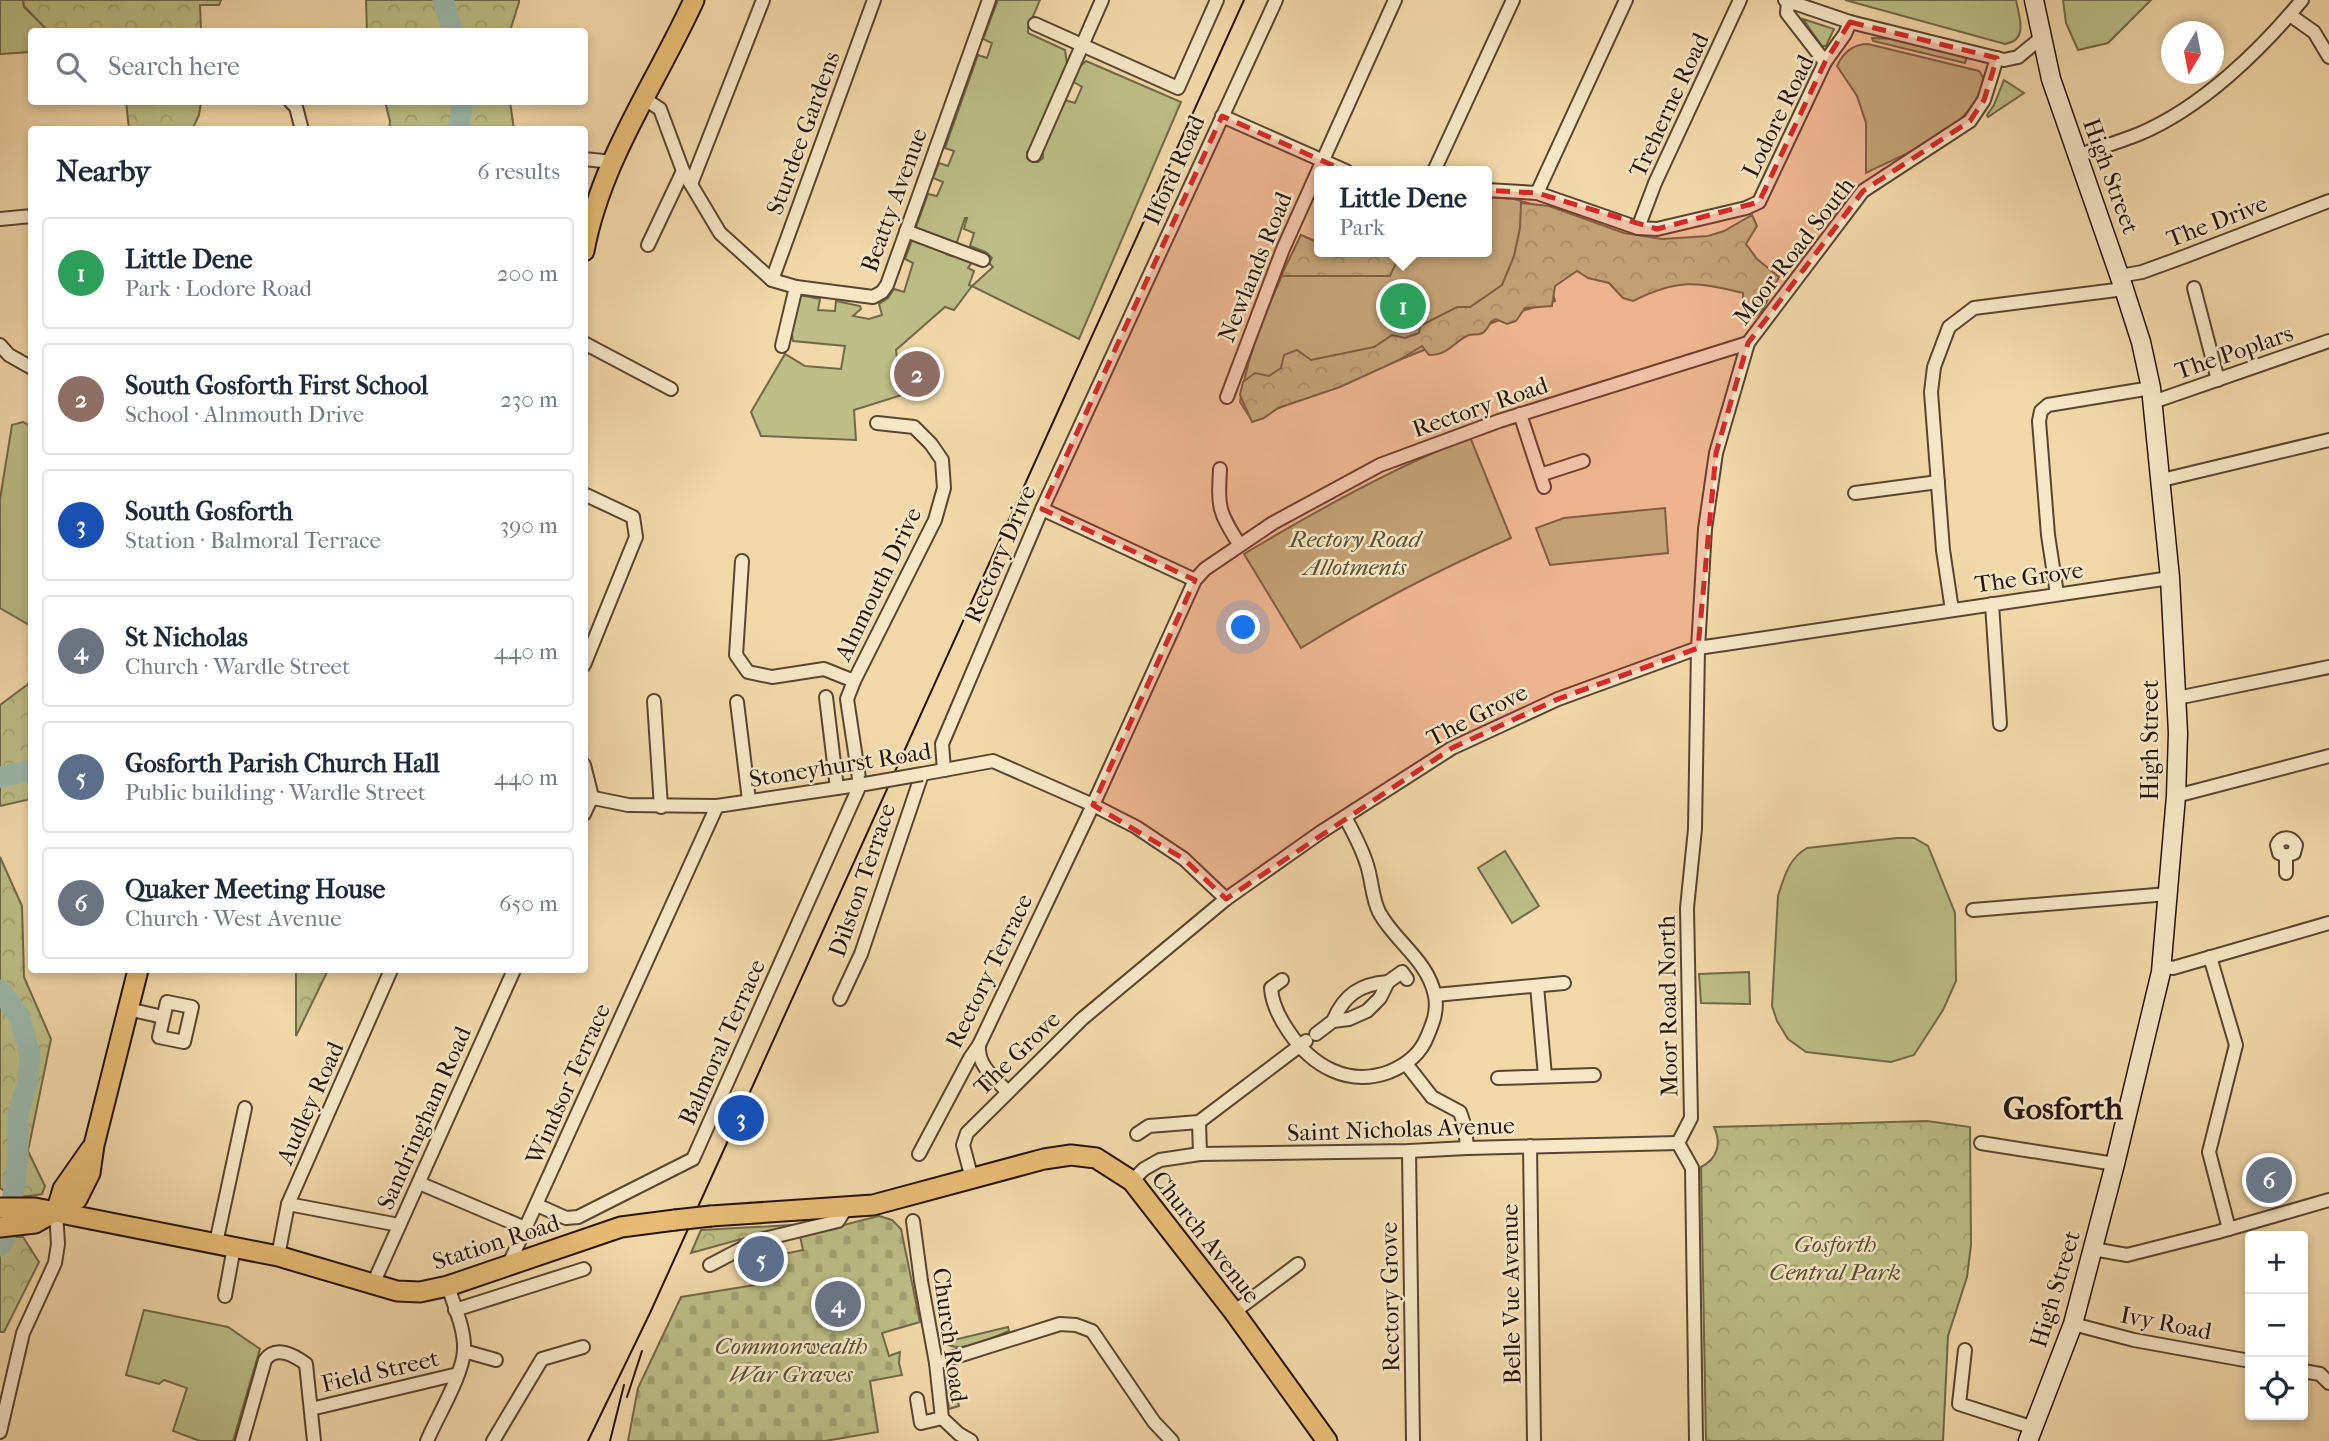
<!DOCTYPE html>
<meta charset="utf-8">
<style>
:root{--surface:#fff;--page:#f6f6f7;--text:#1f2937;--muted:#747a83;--line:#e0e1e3;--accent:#1a73e8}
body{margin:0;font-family:"IM FELL French Canon",serif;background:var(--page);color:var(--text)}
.controls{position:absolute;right:21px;bottom:21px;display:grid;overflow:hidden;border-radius:7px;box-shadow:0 4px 10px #0003}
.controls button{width:63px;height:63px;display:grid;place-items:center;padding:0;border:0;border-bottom:2px solid var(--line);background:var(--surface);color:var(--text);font:35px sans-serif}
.compass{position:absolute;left:2161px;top:21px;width:63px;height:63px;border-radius:50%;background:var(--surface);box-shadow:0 4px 10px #0003;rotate:190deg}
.you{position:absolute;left:1244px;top:628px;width:24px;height:24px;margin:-18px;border:5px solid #fff;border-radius:50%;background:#1a73e8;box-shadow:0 0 0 10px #1a73e833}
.badge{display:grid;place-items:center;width:46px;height:46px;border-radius:50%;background:var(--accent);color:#fff;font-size:23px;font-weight:700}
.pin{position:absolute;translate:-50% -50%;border:4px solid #fff;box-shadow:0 2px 7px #0006}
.popup{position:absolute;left:1314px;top:166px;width:178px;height:91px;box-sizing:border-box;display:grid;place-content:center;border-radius:7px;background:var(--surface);filter:drop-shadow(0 2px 5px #0005);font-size:23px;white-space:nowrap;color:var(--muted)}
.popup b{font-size:26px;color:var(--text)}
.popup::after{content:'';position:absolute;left:50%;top:100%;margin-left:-14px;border:14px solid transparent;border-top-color:var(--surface)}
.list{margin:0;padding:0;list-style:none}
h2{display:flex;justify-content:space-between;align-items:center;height:91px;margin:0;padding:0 28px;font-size:30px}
h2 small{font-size:23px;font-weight:400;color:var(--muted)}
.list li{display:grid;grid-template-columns:46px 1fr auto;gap:21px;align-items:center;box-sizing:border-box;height:112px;margin:0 14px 14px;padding:0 14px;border:2px solid var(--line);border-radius:7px}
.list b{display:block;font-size:26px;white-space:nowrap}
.list p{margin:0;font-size:23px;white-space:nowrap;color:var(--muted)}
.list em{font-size:23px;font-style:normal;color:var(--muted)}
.icon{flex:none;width:38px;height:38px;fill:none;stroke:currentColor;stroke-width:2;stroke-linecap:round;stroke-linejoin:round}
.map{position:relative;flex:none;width:2329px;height:1441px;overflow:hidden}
.search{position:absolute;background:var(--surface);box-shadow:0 4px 10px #0003;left:28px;top:28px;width:560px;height:77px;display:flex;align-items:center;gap:18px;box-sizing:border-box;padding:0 24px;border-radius:7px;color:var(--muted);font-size:26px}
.panel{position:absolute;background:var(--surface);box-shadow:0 4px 10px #0003;left:28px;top:126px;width:560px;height:847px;border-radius:7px}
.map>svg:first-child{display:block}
.green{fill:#bcbe86;stroke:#716847;stroke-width:2}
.forest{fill:url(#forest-crowns);stroke:#716847;stroke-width:2}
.cemetery{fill:url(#cemetery-stones);stroke:#716847;stroke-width:2}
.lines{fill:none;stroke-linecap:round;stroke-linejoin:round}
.river{stroke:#9bb9ad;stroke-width:21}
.street-casing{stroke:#594430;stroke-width:16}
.secondary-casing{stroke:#261308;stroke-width:21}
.primary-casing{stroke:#261308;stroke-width:23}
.street{stroke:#f6e6c6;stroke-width:12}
.secondary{stroke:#f6e6c6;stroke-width:18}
.primary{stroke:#e8bc74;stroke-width:19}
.tram{stroke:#261308;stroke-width:2}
.street-bridge-casing{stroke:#594430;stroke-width:16;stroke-linecap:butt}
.primary-bridge-casing{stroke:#261308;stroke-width:23;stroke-linecap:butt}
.street-bridge{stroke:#f6e6c6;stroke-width:12}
.primary-bridge{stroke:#e8bc74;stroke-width:19}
.marked{fill:#d62828;fill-opacity:0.2;stroke:#d62828;stroke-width:5;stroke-dasharray:14 9;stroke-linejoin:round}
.labels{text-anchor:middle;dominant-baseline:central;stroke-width:5;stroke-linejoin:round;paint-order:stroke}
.street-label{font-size:24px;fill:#261308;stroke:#f6e6c6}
.park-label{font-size:24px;font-style:italic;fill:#5a4f34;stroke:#f6e6c6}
.district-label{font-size:32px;font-weight:bold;fill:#261308;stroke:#f6e6c6}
</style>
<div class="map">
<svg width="2329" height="1441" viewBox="0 0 2329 1441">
<defs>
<pattern id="forest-crowns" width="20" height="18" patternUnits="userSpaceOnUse" patternTransform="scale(1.75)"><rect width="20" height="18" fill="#bcbe86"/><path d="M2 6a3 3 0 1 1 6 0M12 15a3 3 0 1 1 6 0" fill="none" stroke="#a1a272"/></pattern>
<pattern id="cemetery-stones" width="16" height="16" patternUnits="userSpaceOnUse" patternTransform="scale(1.75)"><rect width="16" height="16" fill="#bcbe86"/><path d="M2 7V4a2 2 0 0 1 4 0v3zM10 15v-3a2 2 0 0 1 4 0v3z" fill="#a1a272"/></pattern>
</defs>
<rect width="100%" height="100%" fill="#f1d8a8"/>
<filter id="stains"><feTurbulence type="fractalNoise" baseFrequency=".00286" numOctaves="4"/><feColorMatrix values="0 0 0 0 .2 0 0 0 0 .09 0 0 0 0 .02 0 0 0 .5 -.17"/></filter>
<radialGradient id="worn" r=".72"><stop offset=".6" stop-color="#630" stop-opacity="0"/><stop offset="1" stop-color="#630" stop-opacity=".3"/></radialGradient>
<!-- green -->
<g class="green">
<polygon points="0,0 23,0 24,7 49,31 32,32 31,52 0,54"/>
<path d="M998 0H1040L1028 28V33L1065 50 1067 63 1033 146 1027 152V158L1032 162H1038L1043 158V151L1065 100 1075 103 1082 87 1072 81 1080 66 1086 61 1181 102 1079 339 972 286 954 310 945 307 896 350 898 366 894 382 904 384 902 395 854 410 856 440 761 436 751 412 785 354 805 366 841 369 845 346 793 341 791 331 799 295 820 299 818 310 835 311 836 301 860 306 861 309 853 316 869 319 882 315 879 304 888 298 894 289 904 292 913 263 905 259 913 238 945 250 946 254C955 258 963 257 973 261L968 268 974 271 969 285 972 286 993 267 989 263 992 258 986 252 970 246 974 233 964 229 967 218H965L957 242H947L915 230 928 194 937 196 943 182 933 178 939 163 948 166 954 151 945 148 978 55 987 58 992 43 983 39Z"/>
<path d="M1845 0H2016C2019 17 2029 40 2005 44Z"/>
<polygon points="2063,0 2151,0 2108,43 2078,50 2066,23"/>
<polygon points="1803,19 1834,29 1826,46 1822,46"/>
<polygon points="1872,38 1895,39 1967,57 1965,63 1873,41"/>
<path d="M1868 44 1979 71 1984 79C1973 131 1909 151 1866 173V123L1857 96 1837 66C1843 53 1853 44 1868 44Z"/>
<polygon points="2004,80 2024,93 1988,117 1987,115 1994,105"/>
<path d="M1487 197 1514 199 1545 208 1539 247 1555 301 1522 311 1251 419 1240 402C1249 343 1276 288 1301 235L1319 243V252H1487Z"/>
<polygon points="23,422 32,427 31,626 0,608 0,499 12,425"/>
<path d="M1470 437 1511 538C1438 570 1369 606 1301 648L1244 554C1317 510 1391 469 1470 437Z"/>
<polygon points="1665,508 1668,553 1550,565 1536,528 1564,518"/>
<path d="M1897 838H1914L1928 846 1955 913 1956 981 1943 1010 1914 1055 1891 1062 1806 1052 1788 1039 1777 1021 1772 1006 1778 896C1784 877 1789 858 1807 848Z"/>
<polygon points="1505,851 1539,906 1512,923 1478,868"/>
<polygon points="1749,972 1750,1004 1701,1003 1699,974"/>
<polygon points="144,1310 228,1327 260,1349 233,1441 200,1441 173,1431 187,1388 164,1380 159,1384 126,1375"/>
<path d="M1008 1327 1009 1331C993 1337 957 1356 945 1342Z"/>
<polygon points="949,1367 959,1406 949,1409 943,1375"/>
</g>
<!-- forest -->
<g class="forest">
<polygon points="23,0 221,0 219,5 200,5 201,31 49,32 24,6"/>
<polygon points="366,0 519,0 519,2 510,31 367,32"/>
<polygon points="126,102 201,102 199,115 192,130 129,129"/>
<polygon points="385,102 510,102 514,129 389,129 390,121"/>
<path d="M1521 203 1549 206 1624 233 1662 239 1708 236 1724 231 1752 215 1757 226 1746 244 1757 259 1779 277 1762 311 1751 320 1743 313V293C1697 281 1677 279 1633 301L1623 298 1609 283 1588 278 1577 271 1555 286 1552 306 1525 308 1516 321 1507 324 1496 319C1488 322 1490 326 1485 331 1480 337 1474 333 1469 335 1453 342 1449 355 1429 355L1422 346 1399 360 1340 387 1278 408 1264 418 1252 422 1240 395 1243 382 1255 373 1269 376 1281 368 1284 355 1297 350 1311 360 1374 347 1392 335 1405 338 1419 333 1420 326 1457 307H1470L1502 285 1514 256 1520 228Z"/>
<polygon points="1301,235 1319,243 1319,252 1401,252 1390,276 1281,276"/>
<polygon points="31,682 31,799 0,806 0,705"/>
<path d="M0 857 22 906 24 977 51 1039 28 1151 45 1186 42 1194C26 1197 14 1199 0 1188Z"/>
<polygon points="296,970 328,970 296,1036"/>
<path d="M1927 1121 1970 1127 1971 1245 1967 1277 1948 1336 1943 1441H1706L1701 1167C1717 1159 1722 1144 1714 1127Z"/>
<polygon points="792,1225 691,1253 701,1230"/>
<polygon points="13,1237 23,1237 39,1262 4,1332 0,1332 0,1244"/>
</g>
<!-- cemetery -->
<polygon class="cemetery" points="879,1216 892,1220 901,1229 920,1322 882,1333 889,1356 900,1352 899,1363 902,1375 870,1381 878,1432 825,1441 628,1441 638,1388 681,1297 767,1283 763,1264 776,1261 775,1256 803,1250 800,1236"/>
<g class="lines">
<!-- river -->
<g class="river">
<polyline points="443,0 453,32"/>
<polyline points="458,130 463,102"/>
<polyline points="0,777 32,770"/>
<polyline points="0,990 20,1017 30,1056 28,1081 18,1113 18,1155 14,1189 5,1238 0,1246"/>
</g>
<!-- street casing -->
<g class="street-casing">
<g id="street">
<polyline points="1785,0 1850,22 2004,60 2018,57 2041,38"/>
<polyline points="1788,1 1787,13 1825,62"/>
<polyline points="2290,15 2314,32 2329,57"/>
<polyline points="1035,24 1178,88 1217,0"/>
<polyline points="645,99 660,109 683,171 720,233 772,280 796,287 873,297 882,292 887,285 989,0"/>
<polyline points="291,102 296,107 302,130"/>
<polyline points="1222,116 1346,171"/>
<polyline points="1034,155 1102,0"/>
<path d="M2077 156C2098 148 2119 142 2139 134 2201 108 2260 51 2302 0"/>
<polyline points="584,159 612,162"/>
<polyline points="1434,171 1513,0"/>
<polyline points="691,184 763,0"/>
<polyline points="1487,190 1537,193 1638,228 1657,229 1746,208 1759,202 1825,62 1845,34 1850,22"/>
<polyline points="1537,193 1626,0"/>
<polyline points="0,219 32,216"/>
<polyline points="1638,228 1655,183 1740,0"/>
<polyline points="906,231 983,260"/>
<polyline points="648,245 683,171"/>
<polyline points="2120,276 2142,272 2186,256 2329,201"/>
<polyline points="772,280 874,0"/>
<polyline points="2194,288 2218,380"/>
<polyline points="584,343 671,389"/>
<polyline points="0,345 9,355 32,368"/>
<polyline points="782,346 796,287"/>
<polyline points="1227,397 1283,249 1395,0"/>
<polyline points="2153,402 2329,341"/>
<polyline points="1520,414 1544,487"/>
<path d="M1220 469C1218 509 1218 510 1239 544"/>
<polyline points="1540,475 1583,461"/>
<polyline points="2162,480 2329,440"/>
<polyline points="1855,493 1938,482"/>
<polyline points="584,494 633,517 636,537 584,665"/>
<polyline points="1042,509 1195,580"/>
<polyline points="742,561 736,655 748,672 772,677 824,669 854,681"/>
<polyline points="2057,594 2048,535 2039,421 2041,411 2048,405 2151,388"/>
<polyline points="1992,604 2000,724"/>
<polyline points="1952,610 1943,550 1931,392 1934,367 1949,327 1974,308 2124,289"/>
<polyline points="826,697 837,788"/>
<polyline points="2177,698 2329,667"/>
<polyline points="654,701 661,807"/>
<polyline points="737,702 749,800"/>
<polyline points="584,765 592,797 584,814"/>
<polyline points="944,770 942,744 1042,509 1276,0"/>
<polyline points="860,785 847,699 854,681 935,520 944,488 942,460 931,444 914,427 877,423"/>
<polyline points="584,796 628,805 717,806 864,784"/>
<polyline points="2176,796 2329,756"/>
<path d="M2286 856 2279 853 2277 845C2281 836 2291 836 2296 845L2294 853 2286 856V873"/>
<polyline points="1973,910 2168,894"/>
<polyline points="2210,957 2236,1045 2209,1152 2229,1229"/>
<polyline points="2162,966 2173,968 2329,923"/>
<path d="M1282 980 1271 988C1272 1004 1280 1019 1289 1032 1312 1066 1348 1087 1389 1072 1406 1065 1420 1055 1427 1037 1433 1023 1438 1011 1435 996 1428 960 1395 942 1379 912 1372 898 1372 880 1367 865 1362 848 1353 832 1345 817"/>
<polyline points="1537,986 1545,1076"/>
<polyline points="1435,995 1564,983"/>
<polyline points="840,999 861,954 922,774 993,761 1093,805 1136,827 1184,859 1226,899"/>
<polygon points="167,1002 192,1007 184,1042 159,1037"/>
<polyline points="128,1009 163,1017"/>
<path d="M1333 1021C1344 995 1360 984 1388 982"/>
<polyline points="1316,1034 1333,1021 1349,1019 1367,1011 1380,998 1388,982 1402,972 1407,979"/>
<path d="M979 1045C977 1065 994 1078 1007 1091"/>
<polyline points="1407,1065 1432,1097 1460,1112 1465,1127 1467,1148"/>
<polyline points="1498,1078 1594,1075"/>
<polyline points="1199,1122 1200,1154"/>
<polyline points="1137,1134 1149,1126 1199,1122 1306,1041"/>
<polyline points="1981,1143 2115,1164"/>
<polyline points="1530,1146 1534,1441"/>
<polyline points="1409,1151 1413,1441"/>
<polyline points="919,1154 970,1058 979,1045 1093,805 1195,580 1205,569 1273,523 1380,465 1499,421 1748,343"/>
<polyline points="972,1179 963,1145 967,1133 1082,1019 1226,899 1321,832 1452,748 1558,699 1698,648 2170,578"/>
<polyline points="1132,1181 1144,1169 1160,1160 1200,1154 1409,1151 1467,1148 1678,1143"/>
<polyline points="419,1183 525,1228"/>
<polyline points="288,1204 399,1225"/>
<polyline points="537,1205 566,1218 578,1217 693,1159 860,785"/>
<polyline points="913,1221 921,1281 936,1363 942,1418 959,1434 971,1441"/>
<polyline points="216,1243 245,1108"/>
<polyline points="2093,1249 2127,1255 2218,1232 2329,1200"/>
<polyline points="278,1256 288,1204 391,970"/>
<polyline points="509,1264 717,806"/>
<polyline points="710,1265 756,1241 838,1221 846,1208"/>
<polyline points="373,1284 514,970"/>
<polyline points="225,1296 234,1247"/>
<polyline points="455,1310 584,1269"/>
<polyline points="1234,1312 1298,1264"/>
<polyline points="2073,1324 2134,1340 2250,1361"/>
<polyline points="1965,1350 1959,1404 2034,1428"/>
<polyline points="464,1351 496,1360"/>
<polyline points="936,1363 1060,1324 1076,1325 1092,1331 1154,1422 1172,1441"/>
<polyline points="2303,1371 2320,1374 2329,1383"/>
<polyline points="917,1399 921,1423 942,1418"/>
<polyline points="311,1409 458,1374"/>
<polyline points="0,1432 23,1333 55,1263 58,1244 56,1212"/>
<path d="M242 1441 265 1360C276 1345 294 1355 306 1364L314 1441"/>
<path d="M427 1441C437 1417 463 1375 464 1350 465 1329 454 1306 448 1286"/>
<polyline points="493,1441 542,1359 583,1347"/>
<polyline points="1696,1441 1692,1168 1678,1143 1691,1118 1687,908 1695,829 1698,648 1705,529 1716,453 1748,343 1863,191 1970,121 1984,100 1997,58"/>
</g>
</g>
<!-- secondary casing -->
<g class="secondary-casing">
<polyline id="secondary" points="2028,1441 2073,1324 2115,1164 2161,972 2176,796 2178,733 2170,578 2151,388 2141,342 2124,289 2051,79 2034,0"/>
</g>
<!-- primary casing -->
<g class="primary-casing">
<g id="primary">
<path d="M584 251C601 160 656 83 694 0"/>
<polyline points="0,1208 35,1208 278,1256 397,1291 420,1292 448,1286 621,1227 675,1220"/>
<polyline points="56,1212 63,1189 91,1149"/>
<polyline points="711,1216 873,1205 1044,1159 1071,1155 1096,1158 1132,1181 1234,1312 1327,1441"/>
<polyline points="0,1227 35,1223 77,1199 90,1173 94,1145 138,970"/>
</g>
</g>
<!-- street -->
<use href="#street" class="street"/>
<!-- secondary -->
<use href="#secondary" class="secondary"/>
<!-- primary -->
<use href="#primary" class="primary"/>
<!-- tram -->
<g class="tram">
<polyline points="627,1397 642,1351"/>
<polyline points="588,1441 650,1313 1244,0"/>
<polyline points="610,1441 624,1385"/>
</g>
<!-- street-bridge casing -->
<g class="street-bridge-casing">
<polyline id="street-bridge" points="865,784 922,774"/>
</g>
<!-- primary-bridge casing -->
<g class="primary-bridge-casing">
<polyline id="primary-bridge" points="675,1220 711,1216"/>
</g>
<!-- street-bridge -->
<use href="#street-bridge" class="street-bridge"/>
<!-- primary-bridge -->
<use href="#primary-bridge" class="primary-bridge"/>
</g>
<!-- marked area -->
<path class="marked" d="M1850 22 1997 58 1984 100 1970 121 1863 191 1748 343 1716 453 1698 648 1558 699 1452 748 1226 899 1184 859 1093 805 1195 580 1042 509 1222 116 1408 199 1481 190 1537 193 1657 229 1759 202 1825 62Z"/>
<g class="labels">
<!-- street labels -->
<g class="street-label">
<text transform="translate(1669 105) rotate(-65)">Treherne Road</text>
<text transform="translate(1778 116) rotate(-64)">Lodore Road</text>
<text transform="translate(803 133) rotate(-70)">Sturdee Gardens</text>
<text transform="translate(1174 170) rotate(-66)">Ilford Road</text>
<text transform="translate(2111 176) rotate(70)">High Street</text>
<text transform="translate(894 200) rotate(-70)">Beatty Avenue</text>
<text transform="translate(2217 221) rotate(-21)">The Drive</text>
<text transform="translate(1794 251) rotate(-52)">Moor Road South</text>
<text transform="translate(1255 267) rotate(-68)">Newlands Road</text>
<text transform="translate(2234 352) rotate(-19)">The Poplars</text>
<text transform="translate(1480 407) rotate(-19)">Rectory Road</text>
<text transform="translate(1000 554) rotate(-67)">Rectory Drive</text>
<text transform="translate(2029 577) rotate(-8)">The Grove</text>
<text transform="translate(878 584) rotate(-64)">Alnmouth Drive</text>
<text transform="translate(1477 715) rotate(-27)">The Grove</text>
<text transform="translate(2150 740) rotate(-90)">High Street</text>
<text transform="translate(840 765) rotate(-9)">Stoneyhurst Road</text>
<text transform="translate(862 880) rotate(-71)">Dilston Terrace</text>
<text transform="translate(989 971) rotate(-64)">Rectory Terrace</text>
<text transform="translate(1668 1006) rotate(-91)">Moor Road North</text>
<text transform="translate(722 1042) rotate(-66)">Balmoral Terrace</text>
<text transform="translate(1017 1053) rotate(-44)">The Grove</text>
<text transform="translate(568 1084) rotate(-66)">Windsor Terrace</text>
<text transform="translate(310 1103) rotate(-66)">Audley Road</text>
<text transform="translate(424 1118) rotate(-66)">Sandringham Road</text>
<text transform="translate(1401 1129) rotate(-2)">Saint Nicholas Avenue</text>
<text transform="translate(1206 1237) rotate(52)">Church Avenue</text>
<text transform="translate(496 1242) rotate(-18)">Station Road</text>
<text transform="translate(2055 1289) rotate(-73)">High Street</text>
<text transform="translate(1511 1294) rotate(-91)">Belle Vue Avenue</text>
<text transform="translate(1390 1297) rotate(-91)">Rectory Grove</text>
<text transform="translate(2166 1323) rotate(11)">Ivy Road</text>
<text transform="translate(950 1335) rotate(82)">Church Road</text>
<text transform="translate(380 1371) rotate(-13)">Field Street</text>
</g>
<!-- park labels -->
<g class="park-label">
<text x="1355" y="539">Rectory Road<tspan x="1355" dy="28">Allotments</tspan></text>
<text x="1835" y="1244">Gosforth<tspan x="1835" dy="28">Central Park</tspan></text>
<text x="791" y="1346">Commonwealth<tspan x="791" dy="28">War Graves</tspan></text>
</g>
<!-- district labels -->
<g class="district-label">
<text x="2063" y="1108">Gosforth</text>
</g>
</g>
<rect width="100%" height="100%" filter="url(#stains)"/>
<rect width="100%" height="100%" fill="url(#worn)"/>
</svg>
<div class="controls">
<button>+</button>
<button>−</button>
<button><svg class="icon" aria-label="locate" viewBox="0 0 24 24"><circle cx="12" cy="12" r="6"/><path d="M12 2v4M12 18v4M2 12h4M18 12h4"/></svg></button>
</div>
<svg class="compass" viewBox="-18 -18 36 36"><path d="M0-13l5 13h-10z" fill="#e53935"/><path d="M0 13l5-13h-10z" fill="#747a83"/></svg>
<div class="you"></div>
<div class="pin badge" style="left:1403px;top:306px;background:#2e9e5b">1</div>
<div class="popup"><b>Little Dene</b>Park</div>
<div class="pin badge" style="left:917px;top:374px;background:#8d6e63">2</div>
<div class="pin badge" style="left:741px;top:1118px;background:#1a4fb4">3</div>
<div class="pin badge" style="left:838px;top:1304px;background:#6b7280">4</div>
<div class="pin badge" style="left:761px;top:1259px;background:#5c6f8a">5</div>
<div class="pin badge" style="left:2269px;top:1180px;background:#6b7280">6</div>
<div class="search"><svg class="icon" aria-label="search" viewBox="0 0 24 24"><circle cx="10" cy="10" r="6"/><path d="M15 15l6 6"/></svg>Search here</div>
<section class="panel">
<h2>Nearby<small>6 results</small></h2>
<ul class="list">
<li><span class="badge" style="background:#2e9e5b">1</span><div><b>Little Dene</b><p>Park · Lodore Road</p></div><em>200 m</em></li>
<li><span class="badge" style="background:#8d6e63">2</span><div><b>South Gosforth First School</b><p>School · Alnmouth Drive</p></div><em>230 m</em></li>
<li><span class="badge" style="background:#1a4fb4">3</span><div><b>South Gosforth</b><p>Station · Balmoral Terrace</p></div><em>390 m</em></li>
<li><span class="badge" style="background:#6b7280">4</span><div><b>St Nicholas</b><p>Church · Wardle Street</p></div><em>440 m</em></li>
<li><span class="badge" style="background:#5c6f8a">5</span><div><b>Gosforth Parish Church Hall</b><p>Public building · Wardle Street</p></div><em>440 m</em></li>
<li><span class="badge" style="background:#6b7280">6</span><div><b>Quaker Meeting House</b><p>Church · West Avenue</p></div><em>650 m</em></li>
</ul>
</section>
</div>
